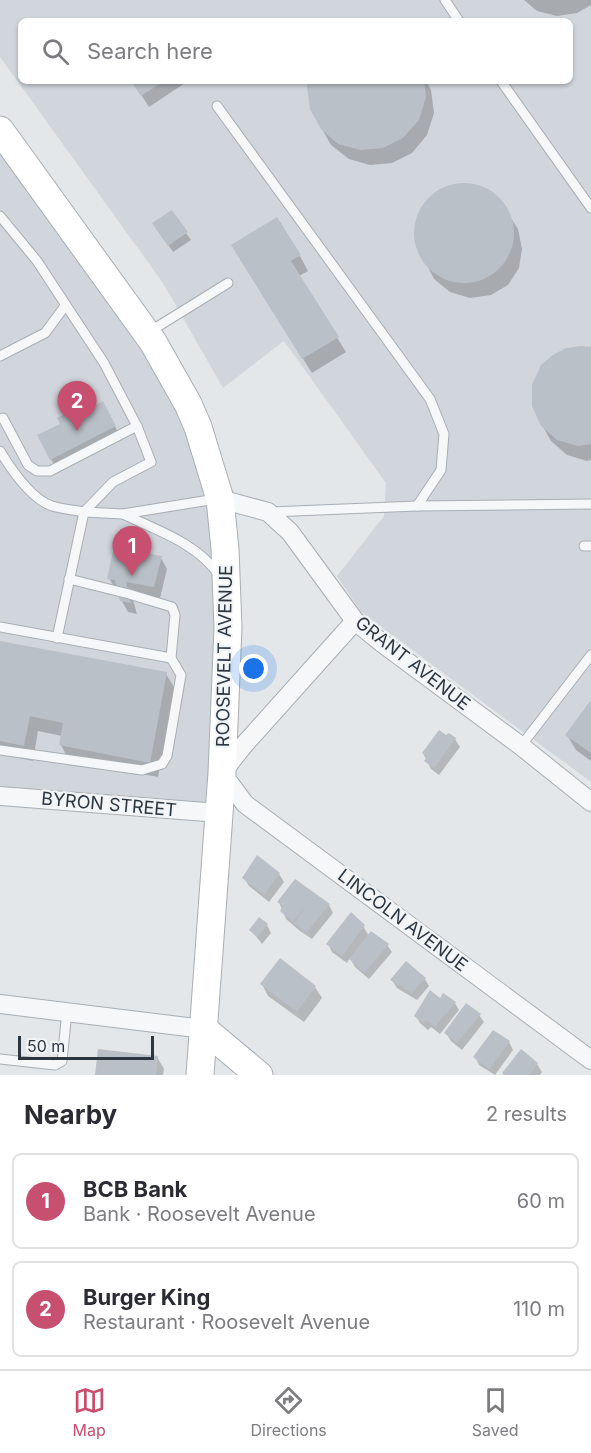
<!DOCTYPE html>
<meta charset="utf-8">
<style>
:root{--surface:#fff;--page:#f2f2f3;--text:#2b2b33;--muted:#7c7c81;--line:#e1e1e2;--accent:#c75071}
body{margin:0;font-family:Inter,sans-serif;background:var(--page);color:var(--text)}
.scale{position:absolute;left:18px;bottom:15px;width:136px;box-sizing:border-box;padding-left:6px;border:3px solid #2c3641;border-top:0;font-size:16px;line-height:21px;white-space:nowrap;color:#2c3641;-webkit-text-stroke:4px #f2f5f7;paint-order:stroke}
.you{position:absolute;left:254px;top:669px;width:21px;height:21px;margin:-15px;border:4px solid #fff;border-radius:50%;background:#1a73e8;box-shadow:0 0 0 9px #1a73e833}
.badge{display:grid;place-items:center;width:39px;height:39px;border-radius:50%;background:var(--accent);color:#fff;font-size:20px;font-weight:700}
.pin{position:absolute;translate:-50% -50px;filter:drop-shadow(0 2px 3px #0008)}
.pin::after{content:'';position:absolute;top:32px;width:21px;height:18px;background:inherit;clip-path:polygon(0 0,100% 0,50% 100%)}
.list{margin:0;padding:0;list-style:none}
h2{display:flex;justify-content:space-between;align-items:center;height:78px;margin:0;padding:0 24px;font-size:26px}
h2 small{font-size:20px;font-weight:400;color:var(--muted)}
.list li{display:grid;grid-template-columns:39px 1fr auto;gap:18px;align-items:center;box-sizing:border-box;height:96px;margin:0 12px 12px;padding:0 12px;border:2px solid var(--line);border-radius:9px}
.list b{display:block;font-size:22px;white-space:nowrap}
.list p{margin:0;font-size:20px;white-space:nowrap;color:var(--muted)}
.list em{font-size:20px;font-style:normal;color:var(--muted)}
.icon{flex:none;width:33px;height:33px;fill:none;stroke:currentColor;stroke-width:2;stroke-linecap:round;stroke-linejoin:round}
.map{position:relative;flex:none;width:591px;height:1075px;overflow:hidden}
.search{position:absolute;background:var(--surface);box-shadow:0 2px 4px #0004;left:18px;right:18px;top:18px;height:66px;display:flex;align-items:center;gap:15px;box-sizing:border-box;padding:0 21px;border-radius:9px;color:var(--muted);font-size:22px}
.sheet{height:294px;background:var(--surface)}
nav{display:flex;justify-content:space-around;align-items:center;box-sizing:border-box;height:84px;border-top:2px solid var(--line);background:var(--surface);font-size:16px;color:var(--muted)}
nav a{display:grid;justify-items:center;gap:3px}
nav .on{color:var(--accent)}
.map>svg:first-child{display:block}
.built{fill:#d1d6dc;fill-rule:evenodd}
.shadow{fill:#0003}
.building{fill:#bac0c7}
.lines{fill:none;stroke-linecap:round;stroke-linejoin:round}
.lane-casing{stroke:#a8aeb4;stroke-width:11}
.street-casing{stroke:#a8aeb4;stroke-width:20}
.secondary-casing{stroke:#a8aeb4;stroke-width:29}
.lane{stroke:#f5f7f9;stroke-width:9}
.street{stroke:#f5f7f9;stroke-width:18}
.secondary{stroke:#fff;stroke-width:27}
.labels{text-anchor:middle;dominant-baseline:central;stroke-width:4.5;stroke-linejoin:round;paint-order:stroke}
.street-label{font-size:18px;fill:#2c3641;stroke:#f2f5f7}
</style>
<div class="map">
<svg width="591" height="1075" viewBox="0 0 591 1075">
<rect width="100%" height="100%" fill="#e3e7ea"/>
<!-- built -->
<g class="built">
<path d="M0 0H591V782L361 612 337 576 384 516 386 483 284 341 223 388 163 283 0 57ZM21 21H570V81H21Z"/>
<polygon points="0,131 153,342 220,499 219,813 0,796"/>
</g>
<!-- shadow -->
<g class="shadow">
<polygon points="524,0 591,0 591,5 577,13 557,16 537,11"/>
<polygon points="132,81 188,81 149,107"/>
<polygon points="310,81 426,81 431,90 434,113 427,135 412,153 392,163 370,165 349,159 331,145 322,129"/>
<polygon points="465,185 479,187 497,197 518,229 522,249 519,268 508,285 491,295 470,298 450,292 434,279 416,243 417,222 426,204 437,193 450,187"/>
<polygon points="159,231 186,233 191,240 173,252"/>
<polygon points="300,256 308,271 299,276 346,352 312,373 242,261"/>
<polygon points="591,349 591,460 587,461 567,455 551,441 542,425"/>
<polygon points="83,414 109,415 121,438 57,471 51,459"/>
<polygon points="161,558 167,569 160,598 131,593 137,614 128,612 109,578"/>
<polygon points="0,642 166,674 175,689 158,777 69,760 61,745 62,736 38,731 33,761 0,754"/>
<polygon points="591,703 591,761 576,750 567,735"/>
<polygon points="449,735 455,739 460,747 439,775 431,769 423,753"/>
<polygon points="258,857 279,874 284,882 269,902 249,886 244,878"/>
<polygon points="279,902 329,905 333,913 312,939 300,931 286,919"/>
<polygon points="267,925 271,933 262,944 251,930"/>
<polygon points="363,926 369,936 387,945 392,952 369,979 355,967 350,958 347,963 332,952 328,944"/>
<polygon points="425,979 429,986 417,1000 397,988 392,980"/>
<polygon points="262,984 315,987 322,998 304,1022 268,996"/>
<polygon points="440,1000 455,1003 459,1010 440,1034 431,1027 428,1030 420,1023 416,1016"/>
<polygon points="479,1015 484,1022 462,1050 451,1041 446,1033"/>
<polygon points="509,1042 513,1050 495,1075 479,1065 475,1057"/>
<polygon points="521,1051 537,1064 542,1072 540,1075 505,1075"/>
<polygon points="157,1057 164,1069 163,1075 96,1075"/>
</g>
<!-- building -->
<g class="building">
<polygon points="131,81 164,81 141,96"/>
<polygon points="308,81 424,81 426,97 419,120 403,138 383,148 360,150 338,144 321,129 310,109 307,86"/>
<circle cx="464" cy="233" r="50"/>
<polygon points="172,210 188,232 168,246 152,223"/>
<polygon points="277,217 301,255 291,261 339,337 302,359 231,245"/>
<polygon points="581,346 591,347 591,444 578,446 557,440 541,426 532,406 532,385 541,365 553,355 566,348"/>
<polygon points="103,401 116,426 50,460 37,435 60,424 57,418 80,406 83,412"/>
<polygon points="114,547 162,556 154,587 126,582 131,603 120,601 115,580 107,579"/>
<polygon points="0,641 167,672 150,763 59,745 63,723 30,716 24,746 0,741"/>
<polygon points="591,700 591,753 565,735"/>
<polygon points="439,730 446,735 449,733 456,738 434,768 424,761 427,757 422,753"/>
<polygon points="257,855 280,873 264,895 242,878"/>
<polygon points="295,879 330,904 307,932 294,924 306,905 293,922 280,911 283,906 277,902"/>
<polygon points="351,912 365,925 342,956 326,944"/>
<polygon points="259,917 268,924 257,937 249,930"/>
<polygon points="371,931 389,944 364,973 349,959"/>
<polygon points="280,958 316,986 297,1012 260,984"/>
<polygon points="406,961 426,978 412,993 390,980"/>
<polygon points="430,990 440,998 443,993 456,1002 435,1027 426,1020 423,1023 414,1016"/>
<polygon points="466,1003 481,1014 457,1043 444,1033"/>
<polygon points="493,1030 510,1041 489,1070 473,1057"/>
<polygon points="98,1049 158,1056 156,1075 95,1075"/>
<polygon points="521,1049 538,1063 530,1075 504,1075 502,1073"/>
</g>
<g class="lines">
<!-- lane casing -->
<g class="lane-casing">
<g id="lane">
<polyline points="445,0 459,21"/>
<polyline points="501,81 591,208"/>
<polyline points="217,106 430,399 444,434 441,470 417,506"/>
<path d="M0 216 37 261 104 363 137 426 151 462 113 482 84 512C74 510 62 509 52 506 31 499 11 469 0 451"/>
<polyline points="149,332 228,283"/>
<polyline points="0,356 45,333 65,306"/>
<polyline points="3,418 28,465 37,471 50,471 137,426"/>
<polyline points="270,512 417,506 591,504"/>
<path d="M123 514C156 530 197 543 219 575"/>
<polyline points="584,546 591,546"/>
<polyline points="0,627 171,658"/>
<polyline points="57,638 84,512 123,514 216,499"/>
<polyline points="521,746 591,655"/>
<polyline points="0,750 142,770 162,764 167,756 181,675 171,658 175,615 172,607 129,594 69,579"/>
<polyline points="0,1059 55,1065 62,1061 67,1011"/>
</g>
</g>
<!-- street casing -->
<g class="street-casing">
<g id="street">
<polyline points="220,499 268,512 290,532 355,621 382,643 521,746 591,802"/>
<polyline points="355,621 243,746 222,773 245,804 591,1060"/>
<polyline points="0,796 219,813"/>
<polyline points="0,1004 204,1029"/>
</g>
</g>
<!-- secondary casing -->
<g class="secondary-casing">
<g id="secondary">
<polyline points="0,130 153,342 188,404 198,427 220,499 225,549 228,627 222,773 200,1075"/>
<polyline points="204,1029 259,1075"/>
</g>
</g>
<!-- lane -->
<use href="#lane" class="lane"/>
<!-- street -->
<use href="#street" class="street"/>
<!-- secondary -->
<use href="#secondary" class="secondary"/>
</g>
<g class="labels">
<!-- street labels -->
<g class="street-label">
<text transform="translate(224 656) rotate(-89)">ROOSEVELT AVENUE</text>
<text transform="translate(413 663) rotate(38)">GRANT AVENUE</text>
<text transform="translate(109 804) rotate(5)">BYRON STREET</text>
<text transform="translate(403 920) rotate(37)">LINCOLN AVENUE</text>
</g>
</g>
</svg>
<div class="scale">50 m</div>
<div class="you"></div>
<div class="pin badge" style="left:132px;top:576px">1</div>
<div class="pin badge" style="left:77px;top:431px">2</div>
<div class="search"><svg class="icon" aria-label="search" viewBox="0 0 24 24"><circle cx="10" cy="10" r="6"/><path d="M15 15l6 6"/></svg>Search here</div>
</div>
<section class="sheet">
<h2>Nearby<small>2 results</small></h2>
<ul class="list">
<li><span class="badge">1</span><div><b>BCB Bank</b><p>Bank · Roosevelt Avenue</p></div><em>60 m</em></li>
<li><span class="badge">2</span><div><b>Burger King</b><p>Restaurant · Roosevelt Avenue</p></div><em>110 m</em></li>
</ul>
</section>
<nav>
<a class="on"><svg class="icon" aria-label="map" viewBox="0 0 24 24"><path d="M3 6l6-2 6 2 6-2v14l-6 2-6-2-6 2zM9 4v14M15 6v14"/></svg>Map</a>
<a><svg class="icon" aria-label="directions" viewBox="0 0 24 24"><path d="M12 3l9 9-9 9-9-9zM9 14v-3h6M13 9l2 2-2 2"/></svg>Directions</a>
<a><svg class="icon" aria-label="saved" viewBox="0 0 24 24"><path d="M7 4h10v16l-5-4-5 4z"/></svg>Saved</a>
</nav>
